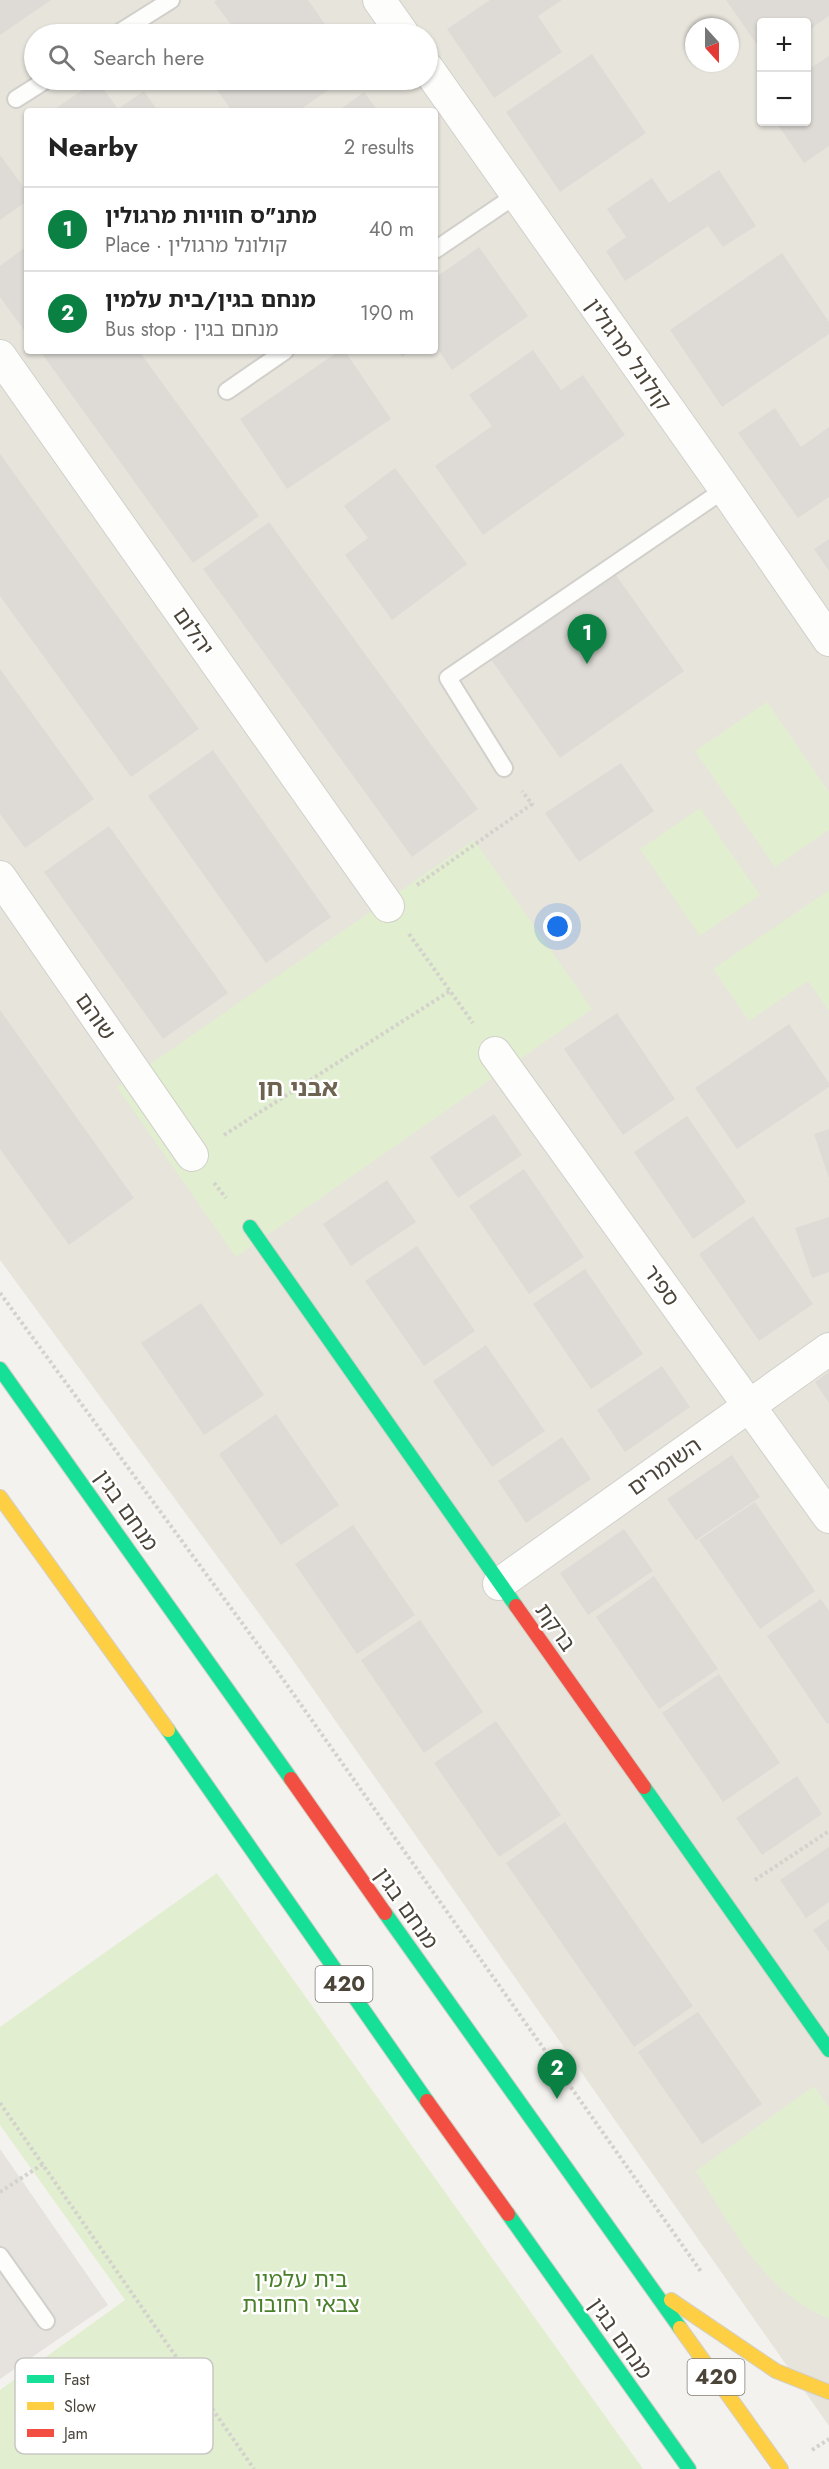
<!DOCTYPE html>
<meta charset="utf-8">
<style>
:root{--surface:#fff;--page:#f2f2f2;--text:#222;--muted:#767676;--line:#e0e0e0;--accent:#0b8043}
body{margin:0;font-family:Jost,"Noto Sans Hebrew",sans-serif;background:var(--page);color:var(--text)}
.controls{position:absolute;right:18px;top:18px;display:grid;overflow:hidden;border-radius:6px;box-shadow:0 2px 4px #0004}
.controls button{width:54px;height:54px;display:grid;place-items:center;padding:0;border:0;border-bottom:2px solid var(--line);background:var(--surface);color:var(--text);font:30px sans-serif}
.compass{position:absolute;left:685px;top:18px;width:54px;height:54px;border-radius:50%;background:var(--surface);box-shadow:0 2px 4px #0004;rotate:159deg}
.you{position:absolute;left:558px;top:927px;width:21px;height:21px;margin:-15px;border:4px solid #fff;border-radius:50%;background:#1a73e8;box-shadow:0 0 0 9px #1a73e833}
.badge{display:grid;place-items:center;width:39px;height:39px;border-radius:50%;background:var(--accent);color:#fff;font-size:20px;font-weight:700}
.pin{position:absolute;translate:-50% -50px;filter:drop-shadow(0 2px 3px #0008)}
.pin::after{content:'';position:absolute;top:32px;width:21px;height:18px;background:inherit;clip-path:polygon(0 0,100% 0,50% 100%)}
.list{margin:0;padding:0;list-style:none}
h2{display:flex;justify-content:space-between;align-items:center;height:78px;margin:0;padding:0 24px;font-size:26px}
h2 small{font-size:20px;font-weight:400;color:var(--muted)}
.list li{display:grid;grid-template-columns:39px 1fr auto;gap:18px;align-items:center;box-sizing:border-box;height:84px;padding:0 24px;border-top:2px solid var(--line)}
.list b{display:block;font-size:22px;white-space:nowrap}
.list p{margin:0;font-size:20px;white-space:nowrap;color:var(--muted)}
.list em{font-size:20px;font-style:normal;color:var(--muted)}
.icon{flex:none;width:33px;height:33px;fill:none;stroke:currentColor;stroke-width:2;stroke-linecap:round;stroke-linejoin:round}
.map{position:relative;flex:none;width:829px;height:2469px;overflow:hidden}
.search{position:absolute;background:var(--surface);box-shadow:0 2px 4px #0004;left:24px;top:24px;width:414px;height:66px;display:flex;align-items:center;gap:15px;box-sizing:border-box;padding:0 21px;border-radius:33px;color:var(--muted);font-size:22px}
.panel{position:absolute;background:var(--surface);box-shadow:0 2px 4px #0004;left:24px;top:108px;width:414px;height:246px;border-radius:6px}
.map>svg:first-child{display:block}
.residential{fill:#e7e4dc;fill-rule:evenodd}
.green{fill:#e1eecf}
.parking{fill:#e6e3df}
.building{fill:#dedbd6}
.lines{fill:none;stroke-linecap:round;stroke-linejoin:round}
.lane-casing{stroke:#d2d0cb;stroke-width:20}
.street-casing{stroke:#d2d0cb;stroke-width:34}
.fast-casing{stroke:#d3cfc5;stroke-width:16}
.slow-casing{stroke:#d3cfc5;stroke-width:16}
.jam-casing{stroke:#d3cfc5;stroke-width:16}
.path{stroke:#d3d2cc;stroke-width:4;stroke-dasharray:3 3;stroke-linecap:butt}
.lane{stroke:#fdfdfc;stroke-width:16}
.street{stroke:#fdfdfc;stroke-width:32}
.fast{stroke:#16e098;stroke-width:14}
.slow{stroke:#ffcf43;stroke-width:14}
.jam{stroke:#f24e42;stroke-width:14}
.labels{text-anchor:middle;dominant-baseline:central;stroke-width:5;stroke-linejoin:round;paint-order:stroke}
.shield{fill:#fff;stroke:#817c74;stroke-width:1.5}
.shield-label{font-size:21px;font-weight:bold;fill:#4b4439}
.street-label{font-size:22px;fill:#4b4439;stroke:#fff}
.park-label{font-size:22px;fill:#4a7f2a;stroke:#fff}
.neighbourhood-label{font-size:24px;font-weight:bold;fill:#6e6250;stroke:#fff}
.key{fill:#fff;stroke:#c9c7c4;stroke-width:1.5}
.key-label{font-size:16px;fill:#4b4439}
</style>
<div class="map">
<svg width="829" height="2469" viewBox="0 0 829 2469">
<rect width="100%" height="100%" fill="#f4f2ee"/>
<!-- residential -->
<path class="residential" d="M0 0H829V2426L290 1656 0 1260ZM762 22H806V122H762ZM694 27H730V63H694ZM34 34H428V80H34ZM27 111H435V351H27Z"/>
<!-- green -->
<g class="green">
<polygon points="767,702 829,792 829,830 775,867 695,751"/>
<polygon points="700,808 760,895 700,936 640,849"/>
<polygon points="474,840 592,1009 236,1257 117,1087"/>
<polygon points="829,890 829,1011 808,981 749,1021 713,969"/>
<polygon points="217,1873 643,2469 0,2469 0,2390 125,2300 0,2125 0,2027"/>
<path d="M814 2086 829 2107V2319C763 2292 732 2227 696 2171Z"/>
</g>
<!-- parking -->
<polygon class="parking" points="0,2149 108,2305 0,2379"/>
<!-- building -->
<g class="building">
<polygon points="0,0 51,0 0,35"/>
<polygon points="217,0 308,0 332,34 238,34 214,2"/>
<polygon points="490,0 562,0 538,16 562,52 494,98 447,29"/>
<polygon points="726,0 829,0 829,16 806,32 806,22 762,22 762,52"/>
<polygon points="592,54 646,133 560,192 506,112"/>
<polygon points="829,56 829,146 804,163 776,122 806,122 806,71"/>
<polygon points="97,80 118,109 144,91 158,111 52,111"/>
<polygon points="210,80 343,80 298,111 232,111"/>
<polygon points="364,92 378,111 338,111"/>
<polygon points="0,155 27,192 27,201 0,220"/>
<polygon points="719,170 756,226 723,247 708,226 625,281 606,251 626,237 607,209 652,178 669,203"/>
<polygon points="27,246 27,334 0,297 0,266"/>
<polygon points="479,247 528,316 452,370 435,345 435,278"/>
<polygon points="782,253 829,322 829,334 722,407 670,330"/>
<polygon points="533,350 561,390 583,375 625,435 483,535 435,466 492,426 469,395"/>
<polygon points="40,351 139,351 259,516 193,563"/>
<polygon points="339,351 345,351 391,419 287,489 240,419"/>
<polygon points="398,351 410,351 402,357"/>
<polygon points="775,408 801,447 829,427 829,497 798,518 738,433"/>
<polygon points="0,454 199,729 131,777 0,596"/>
<polygon points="395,468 467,564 392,620 345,555 368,538 344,506"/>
<polygon points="269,522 478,809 412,857 203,569"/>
<polygon points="829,539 829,571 814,549"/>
<polygon points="613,571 684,671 560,758 490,658"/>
<polygon points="0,669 94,799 25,848 0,814"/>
<polygon points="213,750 331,917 266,963 148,796"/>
<polygon points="621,763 654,811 579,862 545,813"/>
<polygon points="109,826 228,993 163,1039 44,872"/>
<polygon points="0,1010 134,1198 69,1245 0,1149"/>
<polygon points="617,1013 675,1099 623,1135 564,1049"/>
<polygon points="789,1024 829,1083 829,1087 737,1149 695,1088"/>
<polygon points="494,1114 522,1155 458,1198 430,1157"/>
<polygon points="687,1116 746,1202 693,1239 634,1152"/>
<polygon points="829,1129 829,1178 814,1134"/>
<polygon points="524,1169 584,1257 529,1294 469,1206"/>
<polygon points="387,1180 416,1222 351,1266 323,1224"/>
<polygon points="753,1216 813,1304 759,1341 699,1254"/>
<polygon points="829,1217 829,1272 812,1278 795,1228"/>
<polygon points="417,1246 475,1331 424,1366 365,1281"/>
<polygon points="585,1269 643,1354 591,1389 533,1304"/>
<polygon points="201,1303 264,1395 204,1435 141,1343"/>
<polygon points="486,1345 545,1431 492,1467 433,1381"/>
<polygon points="662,1366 690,1407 625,1452 597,1410"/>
<polygon points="829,1372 829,1403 815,1382"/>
<polygon points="276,1414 339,1505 281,1545 219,1454"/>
<polygon points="562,1437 591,1479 526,1523 498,1481"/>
<polygon points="732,1455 760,1497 696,1540 667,1499"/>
<polygon points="755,1502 815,1591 760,1629 699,1540"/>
<polygon points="353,1525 415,1615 357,1654 295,1564"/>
<polygon points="624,1529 653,1571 588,1615 560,1573"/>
<polygon points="654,1576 718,1669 659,1709 596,1617"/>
<polygon points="821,1599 829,1611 829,1723 827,1724 767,1636"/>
<polygon points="420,1620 483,1712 424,1753 361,1660"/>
<polygon points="719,1674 780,1763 723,1802 662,1713"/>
<polygon points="496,1721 561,1815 499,1857 434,1763"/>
<polygon points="797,1776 822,1814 762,1855 736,1818"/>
<polygon points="565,1822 693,2006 634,2047 506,1863"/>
<polygon points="829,1847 829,1902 806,1918 780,1880"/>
<polygon points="829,1919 829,1952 813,1930"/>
<polygon points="698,2012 762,2104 702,2144 638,2052"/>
</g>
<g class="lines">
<!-- lane casing -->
<g class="lane-casing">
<g id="lane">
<polyline points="117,34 171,0"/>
<polyline points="16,99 46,80"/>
<polyline points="435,250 516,195"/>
<polyline points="227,391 285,351"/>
<polyline points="504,768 448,678 725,489"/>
<polyline points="0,2256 46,2321"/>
</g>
</g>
<!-- street casing -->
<g class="street-casing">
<g id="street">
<polyline points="379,0 403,34"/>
<polyline points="428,69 725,489 829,640"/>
<polyline points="0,356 388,906"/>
<polyline points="0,877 192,1155"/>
<polyline points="495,1053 829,1517"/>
<polyline points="499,1584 829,1349"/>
</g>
</g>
<!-- fast casing -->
<g class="fast-casing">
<g id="fast">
<polyline points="250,1227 516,1606"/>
<polyline points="0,1369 291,1779"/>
<polyline points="168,1730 427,2101"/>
<polyline points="644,1787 829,2050"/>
<polyline points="385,1913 680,2328"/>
<polyline points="508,2214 689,2469"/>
</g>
</g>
<!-- slow casing -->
<g class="slow-casing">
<g id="slow">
<polyline points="0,1497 168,1730"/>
<polyline points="671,2300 776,2371 829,2392"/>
<polyline points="680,2328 781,2469"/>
</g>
</g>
<!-- jam casing -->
<g class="jam-casing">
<g id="jam">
<polyline points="516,1606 644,1787"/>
<polyline points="291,1779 385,1913"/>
<polyline points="427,2101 508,2214"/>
</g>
</g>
<!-- path -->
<g class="path">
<polyline points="417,885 532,804 522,791"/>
<polyline points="409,934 473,1023"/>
<polyline points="224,1135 450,991"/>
<polyline points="214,1183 226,1198"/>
<polyline points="0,1293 275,1668 702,2273"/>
<polyline points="755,1880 829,1831"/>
<polyline points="0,2103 254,2469"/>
<polyline points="0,2192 43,2164"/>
<polyline points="812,2450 829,2439"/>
</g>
<!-- lane -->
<use href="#lane" class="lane"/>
<!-- street -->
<use href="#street" class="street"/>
<!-- fast -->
<use href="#fast" class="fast"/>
<!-- slow -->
<use href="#slow" class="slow"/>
<!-- jam -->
<use href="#jam" class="jam"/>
</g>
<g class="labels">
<!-- shield labels -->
<g class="shield">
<rect x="315.5" y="1966" width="57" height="36" rx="4.5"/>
<rect x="687.5" y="2359" width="57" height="36" rx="4.5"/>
</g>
<g class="shield-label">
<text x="344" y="1984">420</text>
<text x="716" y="2377">420</text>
</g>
<!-- street labels -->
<g class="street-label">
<text transform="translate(629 354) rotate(55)">קולונל מרגולין</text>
<text transform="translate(194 631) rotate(55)">יהלום</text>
<text transform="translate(96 1016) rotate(55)">שוהם</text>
<text transform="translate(662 1285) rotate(54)">ספיר</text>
<text transform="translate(664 1466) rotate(-35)">השומרים</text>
<text transform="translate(127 1510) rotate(55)">מנחם בגין</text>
<text transform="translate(556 1627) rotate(55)">ברקת</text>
<text transform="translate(407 1908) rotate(55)">מנחם בגין</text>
<text transform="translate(621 2338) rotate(55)">מנחם בגין</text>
</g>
<!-- park labels -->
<g class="park-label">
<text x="301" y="2279">בית עלמין<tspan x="301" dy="25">צבאי רחובות</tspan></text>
</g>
<!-- neighbourhood labels -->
<g class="neighbourhood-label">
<text x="298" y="1087">אבני חן</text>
</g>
</g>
<!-- legend -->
<rect x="15" y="2358" width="198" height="96" rx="9" class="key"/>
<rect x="27" y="2375" width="27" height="8" fill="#16e098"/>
<rect x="27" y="2402" width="27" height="8" fill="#ffcf43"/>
<rect x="27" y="2429" width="27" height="8" fill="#f24e42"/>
<g class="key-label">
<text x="64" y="2385">Fast</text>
<text x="64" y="2412">Slow</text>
<text x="64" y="2439">Jam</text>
</g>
</svg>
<div class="controls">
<button>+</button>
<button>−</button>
</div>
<svg class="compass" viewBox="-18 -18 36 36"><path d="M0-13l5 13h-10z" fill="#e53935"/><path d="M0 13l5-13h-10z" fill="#767676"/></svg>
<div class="you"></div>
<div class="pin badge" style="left:587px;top:664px">1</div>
<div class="pin badge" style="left:557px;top:2099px">2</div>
<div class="search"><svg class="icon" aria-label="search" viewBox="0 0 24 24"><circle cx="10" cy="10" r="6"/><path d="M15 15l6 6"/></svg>Search here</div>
<section class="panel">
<h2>Nearby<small>2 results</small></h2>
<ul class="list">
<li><span class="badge">1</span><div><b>מתנ&quot;ס חוויות מרגולין</b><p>Place · קולונל מרגולין</p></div><em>40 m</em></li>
<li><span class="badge">2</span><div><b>מנחם בגין/בית עלמין</b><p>Bus stop · מנחם בגין</p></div><em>190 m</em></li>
</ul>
</section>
</div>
